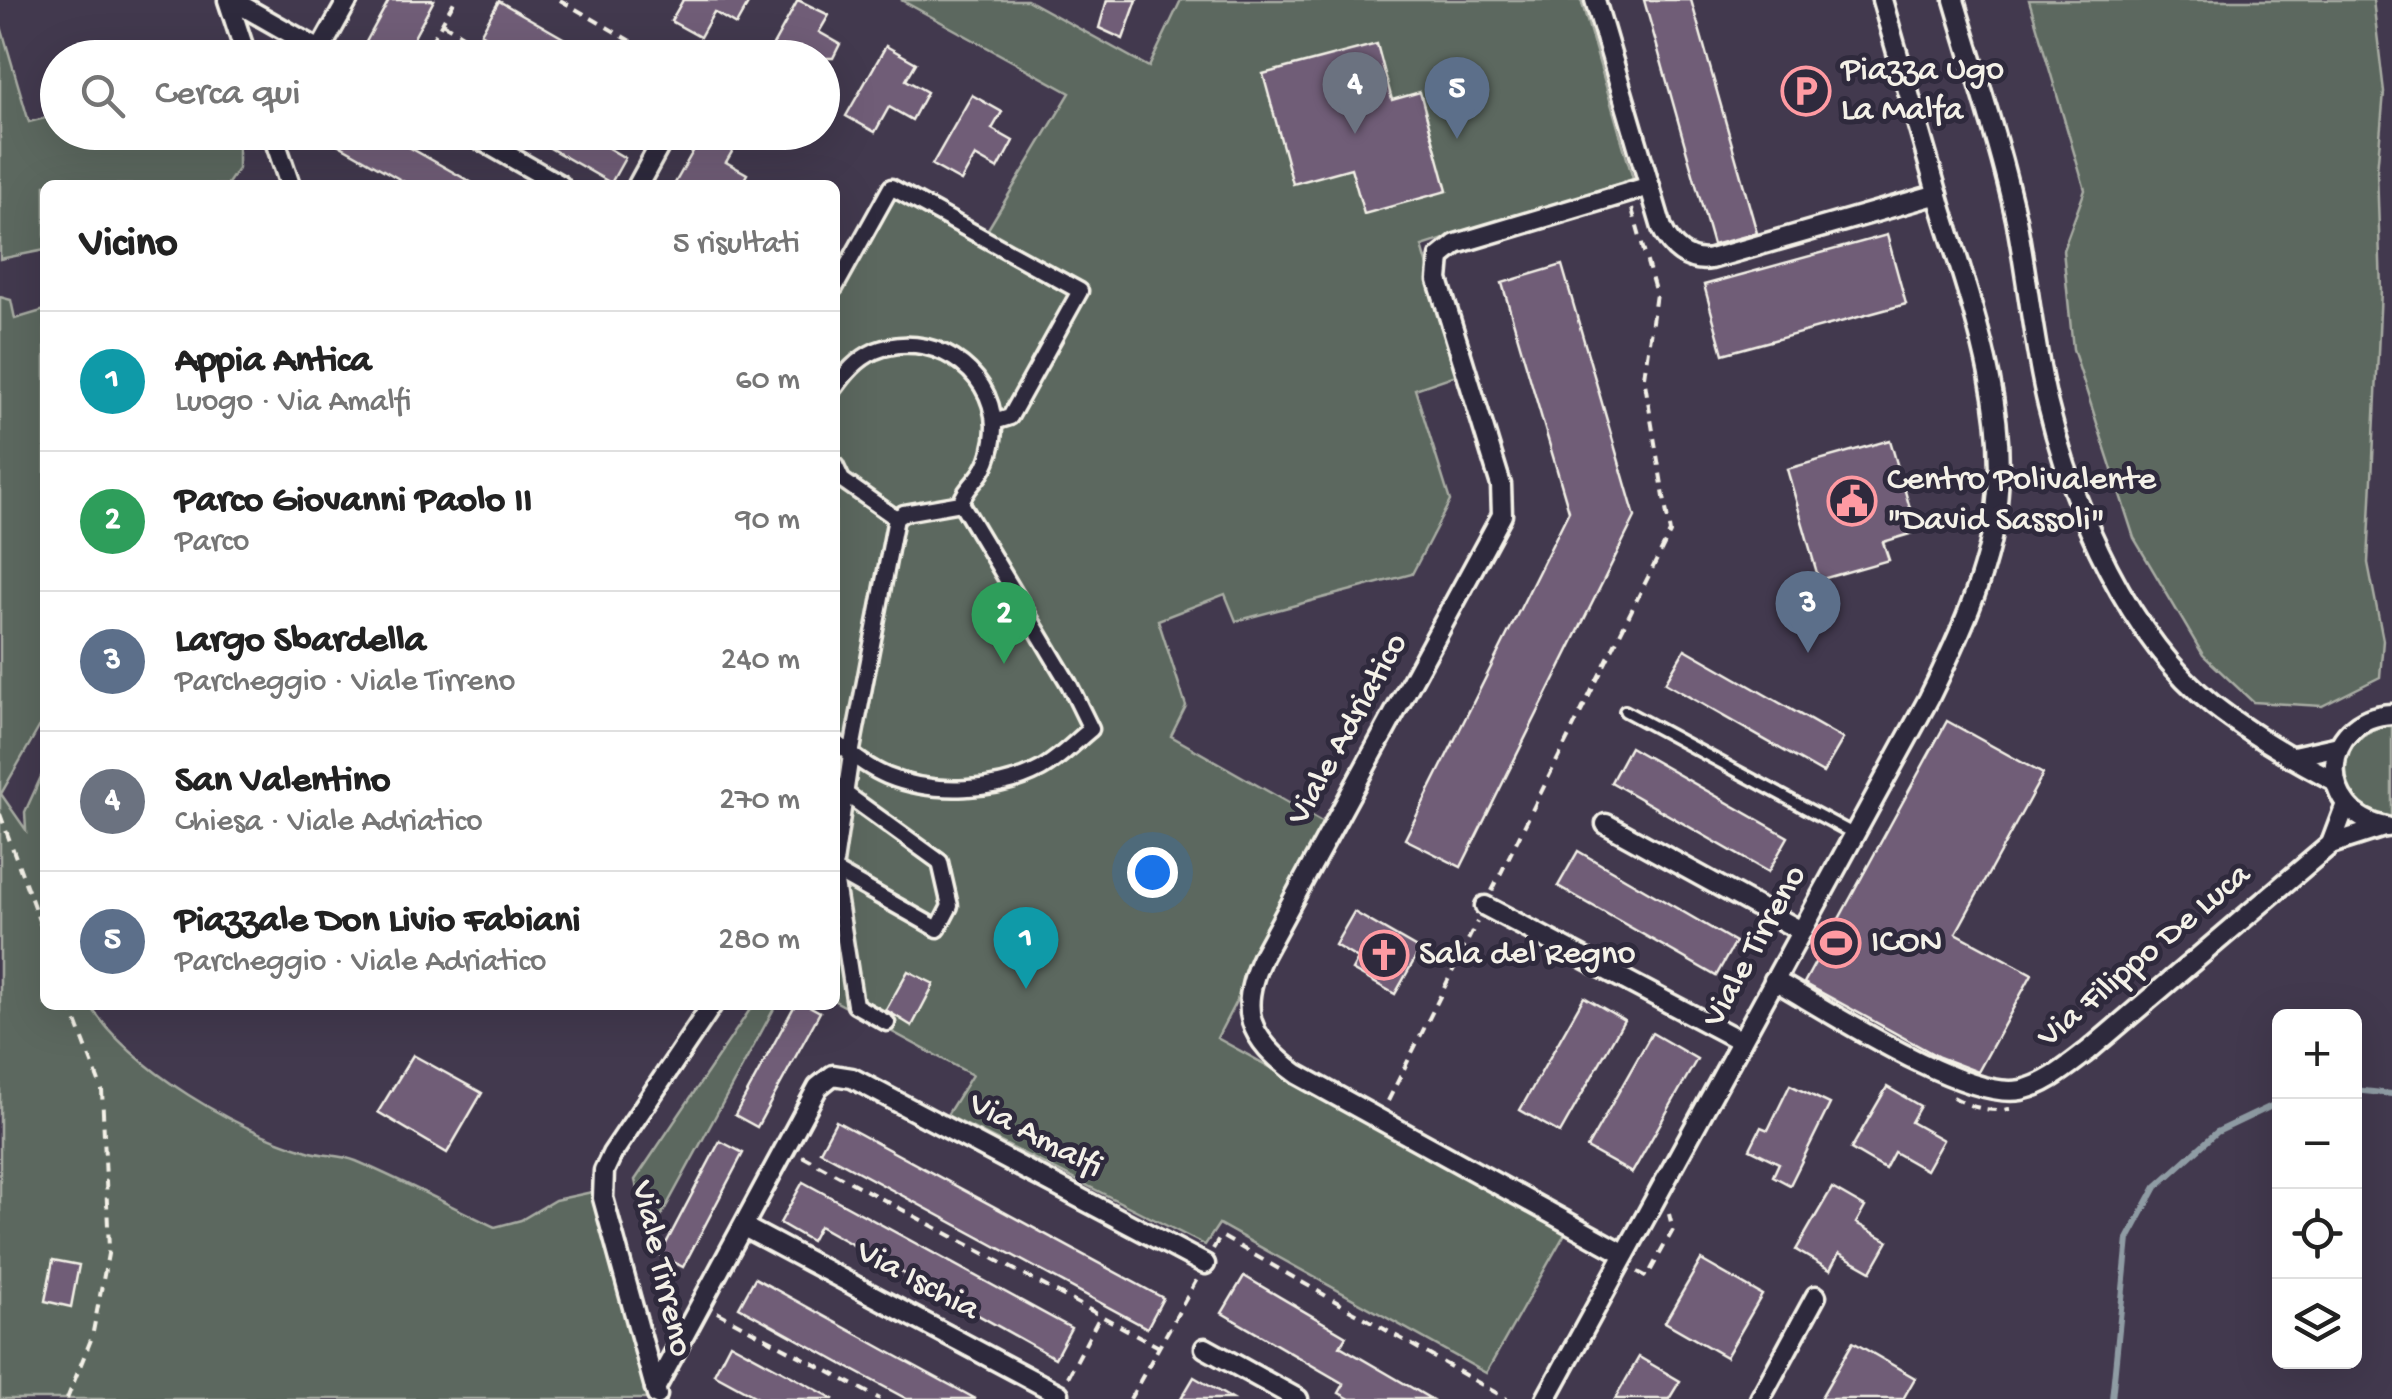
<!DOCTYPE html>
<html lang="it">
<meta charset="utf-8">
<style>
:root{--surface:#fff;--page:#f2f2f2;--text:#222;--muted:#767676;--line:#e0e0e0;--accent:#db2777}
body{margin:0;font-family:"Gochi Hand",sans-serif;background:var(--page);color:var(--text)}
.controls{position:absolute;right:30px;bottom:30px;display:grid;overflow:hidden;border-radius:15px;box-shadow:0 10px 40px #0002}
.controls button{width:90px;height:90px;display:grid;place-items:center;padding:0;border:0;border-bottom:2px solid var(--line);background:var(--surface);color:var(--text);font:50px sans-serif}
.you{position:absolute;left:1152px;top:872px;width:35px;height:35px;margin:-25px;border:8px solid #fff;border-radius:50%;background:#1a73e8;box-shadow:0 0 0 15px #1a73e833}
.badge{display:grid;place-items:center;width:65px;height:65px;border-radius:50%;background:var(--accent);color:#fff;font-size:32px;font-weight:700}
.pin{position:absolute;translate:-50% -82px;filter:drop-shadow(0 2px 5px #0008)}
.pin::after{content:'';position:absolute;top:52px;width:35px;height:30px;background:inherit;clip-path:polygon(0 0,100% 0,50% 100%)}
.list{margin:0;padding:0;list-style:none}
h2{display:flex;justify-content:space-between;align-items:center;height:130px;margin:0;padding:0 40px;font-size:42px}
h2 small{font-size:32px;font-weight:400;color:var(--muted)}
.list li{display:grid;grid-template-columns:65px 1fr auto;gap:30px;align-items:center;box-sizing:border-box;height:140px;padding:0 40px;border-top:2px solid var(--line)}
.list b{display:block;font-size:38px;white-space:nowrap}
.list p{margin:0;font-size:32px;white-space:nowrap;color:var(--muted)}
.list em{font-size:32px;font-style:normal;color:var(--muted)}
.icon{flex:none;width:55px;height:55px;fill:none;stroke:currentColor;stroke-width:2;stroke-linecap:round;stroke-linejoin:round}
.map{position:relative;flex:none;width:2392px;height:1399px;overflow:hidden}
.search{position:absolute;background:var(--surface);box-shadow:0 10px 40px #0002;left:40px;top:40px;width:800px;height:110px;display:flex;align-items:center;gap:25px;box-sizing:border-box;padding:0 35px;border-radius:55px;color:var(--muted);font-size:38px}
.panel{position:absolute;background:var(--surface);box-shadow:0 10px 40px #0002;left:40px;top:180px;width:800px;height:830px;border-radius:15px}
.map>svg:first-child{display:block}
.green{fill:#5b685e;stroke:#a8aca3;stroke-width:2.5}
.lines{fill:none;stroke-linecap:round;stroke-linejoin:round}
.stream{stroke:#8f9ca4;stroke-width:6}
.building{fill:#6f5d77;stroke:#f4f1e8;stroke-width:2.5}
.service-casing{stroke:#f4f1e8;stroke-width:16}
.pedestrian-casing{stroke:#f4f1e8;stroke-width:21}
.minor-casing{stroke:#f4f1e8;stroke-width:25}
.path{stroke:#f4f1e8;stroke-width:4;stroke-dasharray:10 8;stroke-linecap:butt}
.service{stroke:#2f2a3d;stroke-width:9}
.pedestrian{stroke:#2f2a3d;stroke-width:14}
.minor{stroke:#2f2a3d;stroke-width:18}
.labels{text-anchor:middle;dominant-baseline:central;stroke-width:10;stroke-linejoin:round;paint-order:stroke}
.poi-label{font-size:35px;fill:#f4f1e8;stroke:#2f2a3d;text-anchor:start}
.street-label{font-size:35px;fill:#f4f1e8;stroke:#2f2a3d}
</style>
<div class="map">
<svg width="2392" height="1399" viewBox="0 0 2392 1399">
<rect width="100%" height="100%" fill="#42394e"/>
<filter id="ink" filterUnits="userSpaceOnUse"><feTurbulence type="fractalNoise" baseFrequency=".01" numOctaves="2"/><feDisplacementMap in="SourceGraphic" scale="20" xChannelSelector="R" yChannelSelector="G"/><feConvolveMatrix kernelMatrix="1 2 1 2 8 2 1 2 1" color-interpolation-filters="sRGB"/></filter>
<g filter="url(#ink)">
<!-- green -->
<g class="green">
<polygon points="901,0 1027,0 1149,67 1181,0 1581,0 1633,179 1422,246 1459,374 1415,389 1450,501 1412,574 1236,621 1225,594 1158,620 1186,706 1171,736 1327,825 1217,1038 1567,1230 1486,1373 1219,1224 1205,1245 947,1115 972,1075 835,1001 835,288 891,187 982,239 1070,93"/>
<polygon points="2029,0 2373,0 2384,92 2377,171 2381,290 2368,563 2383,640 2380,677 2322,706 2253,702 2203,655 2134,538 2073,349 2063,250 2085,190"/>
<polygon points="0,23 29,122 57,115 58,132 238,133 238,169 227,185 45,185 45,250 0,259"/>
<path d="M0 297 11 300 15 319 45 310V717L1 794 26 830 25 812 45 768V1005H90C133 1071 236 1130 311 1152 326 1156 342 1155 356 1161 403 1181 449 1205 495 1227L521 1220 555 1200 592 1192 653 1399H0Z"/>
<path d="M2383 726H2392V818C2333 810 2326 744 2383 726Z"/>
<polygon points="753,1005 776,1005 649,1238 635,1180"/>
</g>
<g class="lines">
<!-- stream -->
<g class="stream">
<polyline points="2354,1090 2392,1094"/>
<polyline points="2112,1399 2128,1239 2156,1187 2217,1132 2280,1102"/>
</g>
</g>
<!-- building -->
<g class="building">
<polygon points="389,0 434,0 403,58 394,58 366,42"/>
<polygon points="683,0 750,0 736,25 714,12 700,37 671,21"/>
<polygon points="798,0 829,15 819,32 840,44 833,58 766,58"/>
<polygon points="1107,0 1137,0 1123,39 1099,28"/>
<polygon points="1644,0 1691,0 1757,233 1713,245"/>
<polygon points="499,1 598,58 524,58 481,33"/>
<polygon points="1377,44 1392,100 1420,92 1447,191 1364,214 1351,168 1293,184 1263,74"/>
<polygon points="886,46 916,63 906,80 927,92 912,120 889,107 875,132 846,116"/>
<polygon points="972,95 1002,112 992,129 1013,141 998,169 975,156 961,181 932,165"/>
<polygon points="316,132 382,132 476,185 410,185"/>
<polygon points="522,132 581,132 625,158 611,183"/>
<polygon points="704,132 713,132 736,145 726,162 747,174 741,185 674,185"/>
<polygon points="1887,235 1906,304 1723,354 1704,285"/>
<polygon points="1562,265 1635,517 1461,867 1405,839 1569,511 1502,283"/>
<polygon points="1890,440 1917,532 1883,542 1889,560 1819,580 1787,469"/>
<polygon points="1685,649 1843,739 1823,773 1665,683"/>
<polygon points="1947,721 2043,774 1956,933 2032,974 1978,1072 1939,1057 1804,983"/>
<polygon points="1630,747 1788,837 1768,872 1611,782"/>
<polygon points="1578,851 1735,942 1716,976 1558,886"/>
<polygon points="1354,912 1420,950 1395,994 1352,970 1358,959 1335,945"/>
<polygon points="908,971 934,984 912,1026 886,1010"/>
<polygon points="1584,997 1624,1020 1560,1133 1520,1110"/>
<polygon points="795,1005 807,1005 820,1012 757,1127 735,1115"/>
<polygon points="1652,1033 1697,1059 1632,1173 1587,1148"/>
<polygon points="413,1055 482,1093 447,1153 378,1112"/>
<polygon points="1790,1085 1830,1104 1790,1185 1773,1176 1779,1163 1750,1149 1761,1127 1768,1130"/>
<polygon points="1887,1087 1920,1106 1911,1122 1943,1140 1926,1170 1894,1152 1885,1169 1851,1149"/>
<polygon points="836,1121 1163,1298 1147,1328 820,1151"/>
<polygon points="720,1141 743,1153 683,1267 660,1255"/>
<polygon points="803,1182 1071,1328 1055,1358 819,1226 811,1241 780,1223"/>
<polygon points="1832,1188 1865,1207 1856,1223 1888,1241 1871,1271 1839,1253 1830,1270 1796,1250"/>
<polygon points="53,1260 79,1265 71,1307 45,1301"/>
<polygon points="1701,1260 1762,1295 1726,1357 1665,1322"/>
<polygon points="1244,1276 1346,1336 1340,1346 1431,1399 1350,1399 1339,1393 1344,1384 1222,1313"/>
<polygon points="755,1278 889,1352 976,1399 907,1399 851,1369 739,1307"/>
<polygon points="1853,1342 1915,1378 1903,1399 1820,1399"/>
<polygon points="730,1343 834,1399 760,1399 714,1374"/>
<polygon points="1639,1357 1680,1381 1669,1399 1615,1399"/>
<polygon points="1194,1377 1232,1399 1181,1399"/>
</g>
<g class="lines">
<!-- service casing -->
<g class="service-casing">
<polyline id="service" points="1625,711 1854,834"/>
</g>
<!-- pedestrian casing -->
<g class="pedestrian-casing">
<g id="pedestrian">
<polyline points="835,288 891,187 1080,291 1010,417 994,422"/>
<path d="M835 388C845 374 857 359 875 351 928 329 992 367 994 426 994 443 989 464 978 477 971 486 964 492 961 503L904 513 896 518 842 480 835 465"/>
<path d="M835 741C850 754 868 768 887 776 933 795 998 792 1041 769 1059 759 1075 742 1091 729L1069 684 961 503"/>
<polyline points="835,786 940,862 950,906 938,929 835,871"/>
<polyline points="835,863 851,755 896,518"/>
<polyline points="835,876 855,1005 887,1023"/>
</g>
</g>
<!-- minor casing -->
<g class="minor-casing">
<g id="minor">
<polyline points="228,0 247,58"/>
<polyline points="232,0 334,58"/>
<path d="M1595 0 1662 228C1671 248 1688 263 1711 259L1938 194"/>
<path d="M1954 0C1975 72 2000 145 2016 219 2028 280 2033 344 2048 405 2073 509 2128 637 2213 705 2251 735 2293 759 2335 781"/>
<polyline points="320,50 348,0"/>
<polyline points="272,132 290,185"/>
<polyline points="467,132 560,185"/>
<polyline points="638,185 667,132"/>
<polyline points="2289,757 2339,746"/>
<polyline points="1606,824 1801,931"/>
<path d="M2387 827C2314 814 2319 717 2392 714"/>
<polyline points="2331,844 2346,804"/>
<polyline points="1485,906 1741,1041"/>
<path d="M1774 980C1827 1010 1965 1101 2021 1090 2046 1085 2068 1066 2088 1051L2331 844 2384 827"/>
<polyline points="744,1227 1059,1394"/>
<path d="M1625 1254 1297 1074C1248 1038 1237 1010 1263 955L1502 515 1501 485 1438 280 1440 257 1456 244 1650 186"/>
<polyline points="1205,1348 1298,1399"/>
<polyline points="655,1389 818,1087 833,1075 852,1078 1205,1264"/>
<polyline points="657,1395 603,1198 604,1171 612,1154 712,1005"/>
<path d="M1546 1399 1929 698C1958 639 1987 577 1996 511 2010 407 1971 304 1941 206 1921 137 1902 69 1882 0"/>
<polyline points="1760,1399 1816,1296"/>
</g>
</g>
<!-- path -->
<g class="path">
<polyline points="560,0 641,47"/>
<polyline points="442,23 502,58"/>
<polyline points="422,58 455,0"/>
<polyline points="631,132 645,140"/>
<polyline points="0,814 45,937"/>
<polyline points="1492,891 1670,533 1644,377 1656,294 1632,209"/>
<path d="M1953 1097C1973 1108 1988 1112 2010 1109"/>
<polyline points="1388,1101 1477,922"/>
<polyline points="802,1156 1159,1347"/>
<polyline points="1213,1249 1221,1236 1507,1399"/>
<polyline points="1638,1272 1647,1277 1673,1230 1669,1214"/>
<polyline points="717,1312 880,1399"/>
<polyline points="1068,1377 1100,1316"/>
<polyline points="67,1399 92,1337 109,1249 102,1090 70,1005"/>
<polyline points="1130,1399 1197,1279"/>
</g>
<!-- service -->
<use href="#service" class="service"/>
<!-- pedestrian -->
<use href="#pedestrian" class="pedestrian"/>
<!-- minor -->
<use href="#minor" class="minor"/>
</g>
</g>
<!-- icons -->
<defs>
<g id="parking-ring" transform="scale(2.5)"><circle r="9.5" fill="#2f2a3d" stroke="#ff9aa2" stroke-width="1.5"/><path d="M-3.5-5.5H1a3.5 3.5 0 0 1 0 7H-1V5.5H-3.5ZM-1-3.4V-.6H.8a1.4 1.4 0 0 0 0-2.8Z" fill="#ff9aa2"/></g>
<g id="civic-ring" transform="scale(2.5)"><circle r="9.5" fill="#2f2a3d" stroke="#ff9aa2" stroke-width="1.5"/><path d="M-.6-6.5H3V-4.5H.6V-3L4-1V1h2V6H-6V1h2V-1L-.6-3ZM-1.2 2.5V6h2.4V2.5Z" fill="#ff9aa2"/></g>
<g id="stadium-ring" transform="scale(2.5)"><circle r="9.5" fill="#2f2a3d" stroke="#ff9aa2" stroke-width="1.5"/><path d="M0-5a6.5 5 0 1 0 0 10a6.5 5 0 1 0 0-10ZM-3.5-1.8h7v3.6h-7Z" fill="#ff9aa2"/></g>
<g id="church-ring" transform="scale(2.5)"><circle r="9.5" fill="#2f2a3d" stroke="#ff9aa2" stroke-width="1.5"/><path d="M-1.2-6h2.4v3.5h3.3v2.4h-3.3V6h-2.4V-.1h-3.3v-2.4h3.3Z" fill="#ff9aa2"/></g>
</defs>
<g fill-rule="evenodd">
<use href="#parking-ring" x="1806" y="91"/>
<use href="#civic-ring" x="1852" y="501"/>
<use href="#stadium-ring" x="1836" y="943"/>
<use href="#church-ring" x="1384" y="955"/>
</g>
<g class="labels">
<!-- poi labels -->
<g class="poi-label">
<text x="1841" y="71">Piazza Ugo<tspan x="1841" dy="40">La Malfa</tspan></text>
<text x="1887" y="481">Centro Polivalente<tspan x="1887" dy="40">"David Sassoli"</tspan></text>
<text x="1871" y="943">ICON</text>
<text x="1419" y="955">Sala del Regno</text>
</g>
<!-- street labels -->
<g class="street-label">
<text transform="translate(1349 730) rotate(-61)">Viale Adriatico</text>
<text transform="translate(1756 947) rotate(-61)">Viale Tirreno</text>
<text transform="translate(2145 957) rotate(-40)">Via Filippo De Luca</text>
<text transform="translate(1035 1137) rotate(28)">Via Amalfi</text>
<text transform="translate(660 1269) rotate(77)">Viale Tirreno</text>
<text transform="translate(917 1282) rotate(28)">Via Ischia</text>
</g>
</g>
</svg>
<div class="controls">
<button>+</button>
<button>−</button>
<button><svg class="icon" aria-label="locate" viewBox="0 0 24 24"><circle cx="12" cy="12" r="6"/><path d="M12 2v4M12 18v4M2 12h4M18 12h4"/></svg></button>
<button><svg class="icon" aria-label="layers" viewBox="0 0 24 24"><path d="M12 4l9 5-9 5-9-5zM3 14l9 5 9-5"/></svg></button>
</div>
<div class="you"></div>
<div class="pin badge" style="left:1026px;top:989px;background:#0f9aa8">1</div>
<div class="pin badge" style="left:1004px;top:664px;background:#2e9e5b">2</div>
<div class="pin badge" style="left:1808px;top:653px;background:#5c6f8a">3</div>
<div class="pin badge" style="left:1355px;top:134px;background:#6b7280">4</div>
<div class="pin badge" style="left:1457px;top:139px;background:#5c6f8a">5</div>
<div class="search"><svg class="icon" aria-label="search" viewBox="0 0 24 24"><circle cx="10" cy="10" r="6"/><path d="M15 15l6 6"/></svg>Cerca qui</div>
<section class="panel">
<h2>Vicino<small>5 risultati</small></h2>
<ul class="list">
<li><span class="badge" style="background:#0f9aa8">1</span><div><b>Appia Antica</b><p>Luogo · Via Amalfi</p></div><em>60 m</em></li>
<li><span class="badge" style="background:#2e9e5b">2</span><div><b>Parco Giovanni Paolo II</b><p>Parco</p></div><em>90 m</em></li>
<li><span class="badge" style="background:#5c6f8a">3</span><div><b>Largo Sbardella</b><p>Parcheggio · Viale Tirreno</p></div><em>240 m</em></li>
<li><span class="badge" style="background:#6b7280">4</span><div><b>San Valentino</b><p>Chiesa · Viale Adriatico</p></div><em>270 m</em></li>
<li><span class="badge" style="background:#5c6f8a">5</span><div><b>Piazzale Don Livio Fabiani</b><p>Parcheggio · Viale Adriatico</p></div><em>280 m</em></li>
</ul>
</section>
</div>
